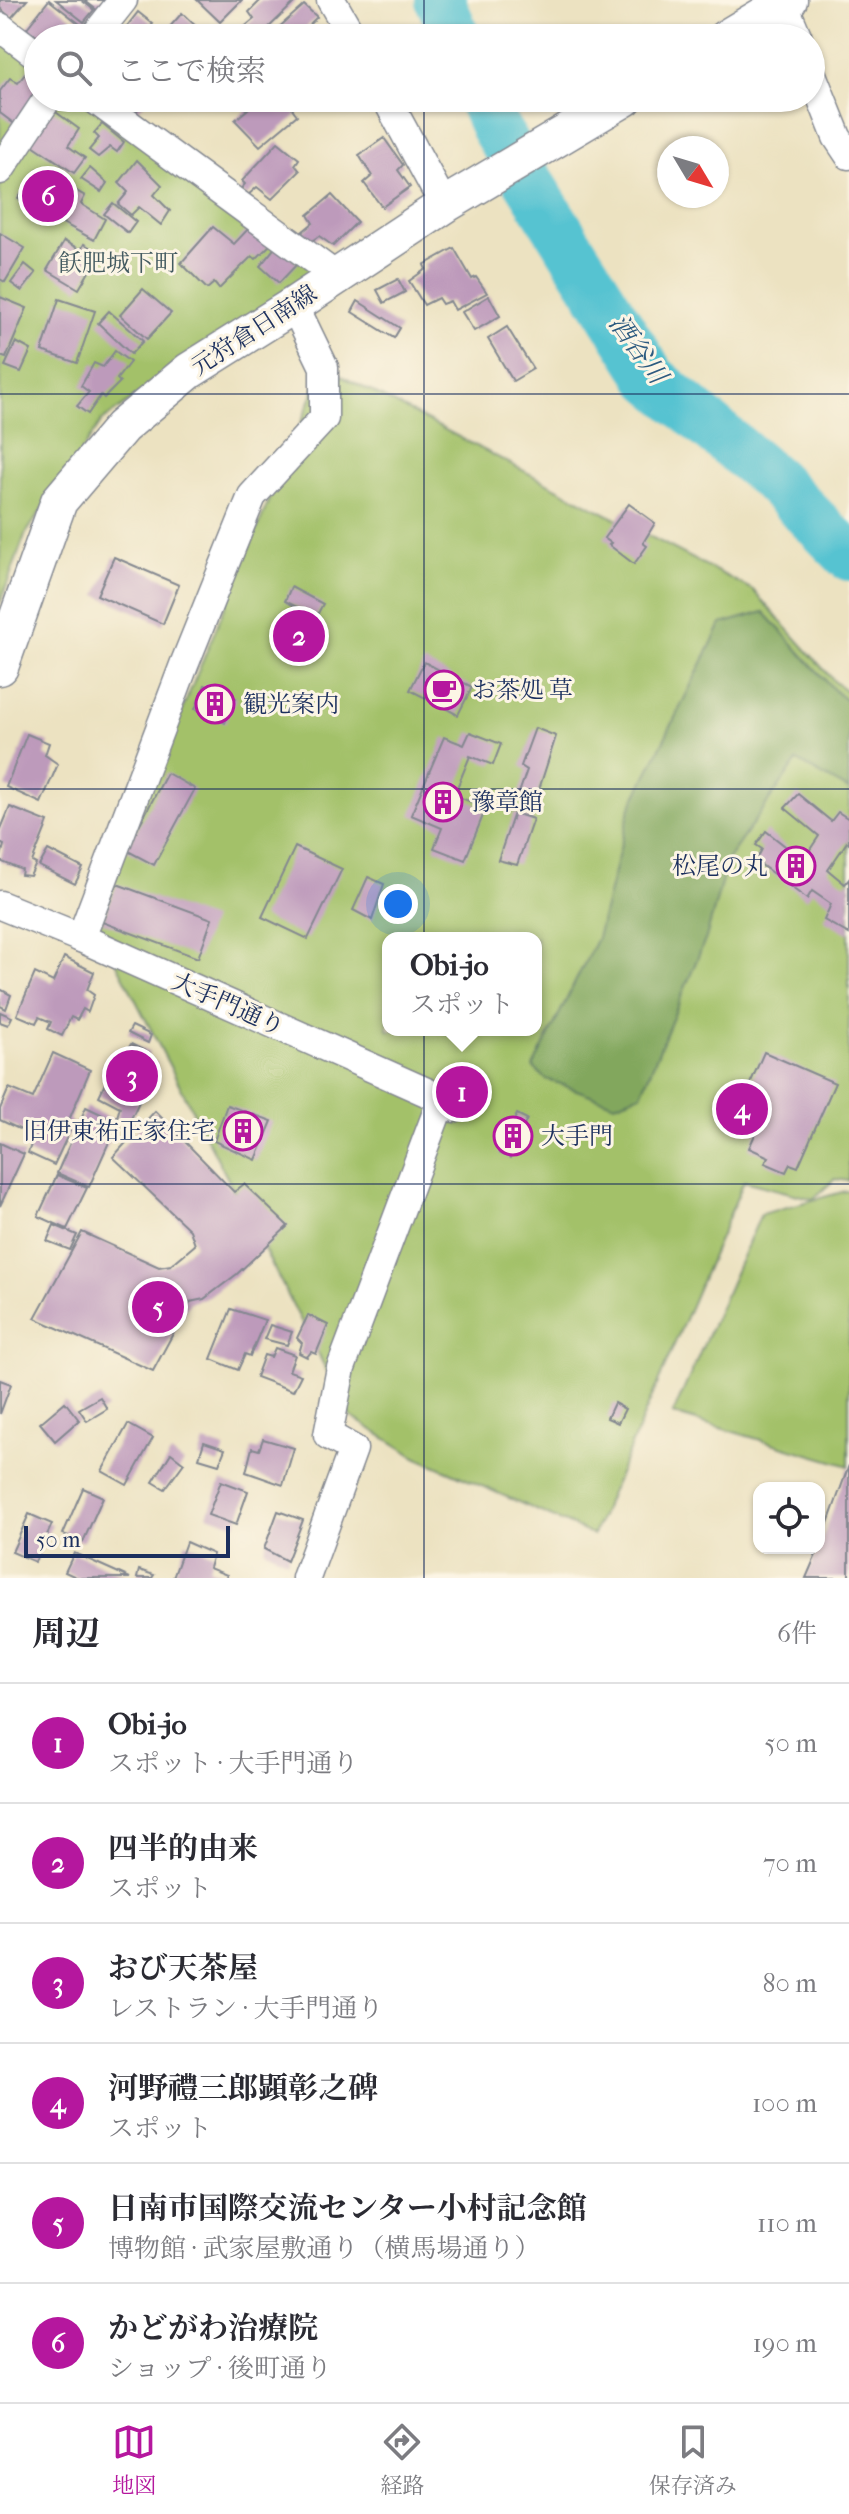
<!DOCTYPE html>
<html lang="ja">
<meta charset="utf-8">
<style>
:root{--surface:#fff;--page:#f2f2f3;--text:#2b2b33;--muted:#7c7c81;--line:#e1e1e2;--accent:#b5179e}
body{margin:0;font-family:"IM FELL French Canon","Noto Serif JP",serif;background:var(--page);color:var(--text)}
.controls{position:absolute;right:24px;bottom:24px;display:grid;overflow:hidden;border-radius:16px;box-shadow:0 2px 6px #0004}
.controls button{width:72px;height:72px;display:grid;place-items:center;padding:0;border:0;border-bottom:2px solid var(--line);background:var(--surface);color:var(--text);font:40px sans-serif}
.compass{position:absolute;left:657px;top:136px;width:72px;height:72px;border-radius:50%;background:var(--surface);box-shadow:0 2px 6px #0004;rotate:128deg}
.scale{position:absolute;left:24px;bottom:20px;width:206px;box-sizing:border-box;padding-left:8px;border:4px solid #1b2f5e;border-top:0;font-size:22px;line-height:28px;white-space:nowrap;color:#1b2f5e;-webkit-text-stroke:6px #fcf5e5;paint-order:stroke}
.you{position:absolute;left:398px;top:904px;width:28px;height:28px;margin:-20px;border:6px solid #fff;border-radius:50%;background:#1a73e8;box-shadow:0 0 0 12px #1a73e833}
.badge{display:grid;place-items:center;width:52px;height:52px;border-radius:50%;background:var(--accent);color:#fff;font-size:26px;font-weight:700}
.pin{position:absolute;translate:-50% -50%;border:4px solid #fff;box-shadow:0 2px 8px #0006}
.popup{position:absolute;left:382px;top:932px;width:160px;height:104px;box-sizing:border-box;display:grid;place-content:center;border-radius:16px;background:var(--surface);filter:drop-shadow(0 2px 6px #0005);font-size:26px;white-space:nowrap;color:var(--muted)}
.popup b{font-size:30px;color:var(--text)}
.popup::after{content:'';position:absolute;left:50%;top:100%;margin-left:-16px;border:16px solid transparent;border-top-color:var(--surface)}
.list{margin:0;padding:0;list-style:none}
h2{display:flex;justify-content:space-between;align-items:center;height:104px;margin:0;padding:0 32px;font-size:34px}
h2 small{font-size:26px;font-weight:400;color:var(--muted)}
.list li{display:grid;grid-template-columns:52px 1fr auto;gap:24px;align-items:center;box-sizing:border-box;height:120px;padding:0 32px;border-top:2px solid var(--line)}
.list b{display:block;font-size:30px;white-space:nowrap}
.list p{margin:0;font-size:26px;white-space:nowrap;color:var(--muted)}
.list em{font-size:26px;font-style:normal;color:var(--muted)}
.icon{flex:none;width:44px;height:44px;fill:none;stroke:currentColor;stroke-width:2;stroke-linecap:round;stroke-linejoin:round}
.map{position:relative;flex:none;width:849px;height:1578px;overflow:hidden}
.search{position:absolute;background:var(--surface);box-shadow:0 2px 6px #0004;left:24px;right:24px;top:24px;height:88px;display:flex;align-items:center;gap:20px;box-sizing:border-box;padding:0 28px;border-radius:44px;color:var(--muted);font-size:30px}
.sheet{height:824px;background:var(--surface)}
nav{display:flex;justify-content:space-around;align-items:center;box-sizing:border-box;height:112px;border-top:2px solid var(--line);background:var(--surface);font-size:22px;color:var(--muted)}
nav a{display:grid;justify-items:center;gap:4px}
nav .on{color:var(--accent)}
.map>svg:first-child{display:block}
.green{fill:#a3c169;stroke:#5f7864;stroke-width:2;fill-rule:evenodd}
.forest{fill:#82a75d;stroke:#4e6b5e;stroke-width:2}
.lines{fill:none;stroke-linecap:round;stroke-linejoin:round}
.river{stroke:#57c3d1;stroke-width:50}
.building{fill:#bd9abb}
.minor-casing{stroke:#848890;stroke-width:31}
.major-casing{stroke:#848890;stroke-width:39}
.minor{stroke:#fff;stroke-width:28}
.major{stroke:#fff;stroke-width:36}
.grid{fill:none;stroke:#1b2f5e;stroke-width:2;stroke-opacity:0.55}
.labels{text-anchor:middle;dominant-baseline:central;stroke-width:6;stroke-linejoin:round;paint-order:stroke}
.park-label{font-size:24px;fill:#445b61;stroke:#fcf5e5}
.street-label{font-size:24px;fill:#1b2f5e;stroke:#fcf5e5}
.poi-label{font-size:24px;fill:#1b2f5e;stroke:#fcf5e5;text-anchor:start}
.water-label{font-size:26px;font-style:italic;fill:#2d5b80;stroke:#fcf5e5}
</style>
<div class="map">
<svg width="849" height="1578" viewBox="0 0 849 1578">
<rect width="100%" height="100%" fill="#fcf5e5"/>
<filter id="ink" filterUnits="userSpaceOnUse"><feTurbulence type="fractalNoise" baseFrequency=".0125" numOctaves="2"/><feDisplacementMap in="SourceGraphic" scale="16" xChannelSelector="R" yChannelSelector="G"/><feConvolveMatrix kernelMatrix="1 2 1 2 8 2 1 2 1" color-interpolation-filters="sRGB"/></filter>
<filter id="wash" filterUnits="userSpaceOnUse"><feTurbulence type="fractalNoise" baseFrequency=".006" numOctaves="4" result="noise"/><feDisplacementMap in="SourceGraphic" scale="32" xChannelSelector="R" yChannelSelector="G"/><feGaussianBlur stdDeviation="1.8" result="paint"/><feColorMatrix in="noise" values="0 0 0 0 0 0 0 0 0 0 0 0 0 0 0 0 0 1.4 0 .05"/><feComposite in="paint" operator="in"/></filter>
<g filter="url(#wash)">
<rect width="100%" height="100%" fill="#ece2c1"/>
<!-- green -->
<g class="green">
<polygon points="0,24 38,52 38,98 99,98 321,265 102,421 25,535 0,604"/>
<path d="M324 367 753 590 835 682 849 693V1181L835 1179 813 1199 744 1181 593 1535 416 1457 350 1416 95 921ZM388 938H536V1030H388Z"/>
<polygon points="846,1191 849,1191 849,1466 673,1414 761,1214"/>
</g>
<!-- forest -->
<polygon class="forest" points="764,612 836,692 849,703 849,790 797,761 728,859 706,938 641,1094 615,1104 546,1079 533,1067 597,938 630,809 721,624"/>
<g class="lines">
<!-- river -->
<g class="river">
<polyline points="440,0 456,38"/>
<polyline points="482,98 495,128 652,378 775,481 849,556"/>
</g>
</g>
<g id="blocks">
<!-- building -->
<g class="building">
<polygon points="0,0 27,0 11,18 0,8"/>
<polygon points="49,0 81,25 71,38 39,38 27,28"/>
<polygon points="56,0 81,0 94,10 84,22"/>
<polygon points="84,0 108,0 98,11"/>
<polygon points="197,0 242,0 220,22"/>
<polygon points="261,0 297,0 261,35 264,38 238,38 235,35 254,19 249,12"/>
<polygon points="304,5 317,17 295,38 267,38"/>
<polygon points="138,12 153,24 141,38 105,38 118,24 124,30"/>
<polygon points="182,13 202,32 197,38 160,38"/>
<polygon points="29,69 38,76 38,98 16,125 0,113 0,91 10,78 18,83"/>
<polygon points="122,98 149,98 135,113 118,103"/>
<polygon points="247,98 284,98 297,115 260,146 235,120 248,109 243,102"/>
<polygon points="53,110 79,129 68,146 85,158 74,173 30,143"/>
<polygon points="102,124 124,142 117,152 110,147 98,157 89,150 99,138 94,133"/>
<polygon points="384,138 403,165 398,170 410,187 382,207 364,183 372,176 359,155"/>
<polygon points="278,142 299,159 295,165 300,171 272,199 257,187 247,196 239,191 245,184 242,181"/>
<polygon points="137,160 162,185 154,195 170,211 161,225 139,207 131,215 118,204 128,192 119,183"/>
<polygon points="90,168 107,183 101,192 81,179"/>
<polygon points="38,169 85,196 81,204 105,219 94,240 18,199"/>
<polygon points="332,195 357,222 333,246 319,236 310,242 302,232 313,223 308,215"/>
<polygon points="113,203 136,222 128,233 104,214"/>
<polygon points="251,226 270,245 256,259 252,256 219,289 214,283 207,289 181,263 213,227 234,244"/>
<polygon points="0,233 25,248 5,282 0,279"/>
<polygon points="64,241 81,250 84,244 100,253 79,289 47,270"/>
<polygon points="277,245 298,263 279,283 260,266"/>
<polygon points="454,248 472,279 476,277 487,293 455,310 450,301 442,304 438,298 424,305 409,281 426,269 424,265"/>
<polygon points="25,264 36,273 22,291 11,283"/>
<polygon points="398,279 405,292 384,303 377,290"/>
<polygon points="143,289 171,313 147,339 120,315"/>
<polygon points="489,296 500,316 474,331 462,312"/>
<polygon points="0,297 27,308 6,358 0,356"/>
<polygon points="59,299 95,311 77,363 42,351"/>
<polygon points="358,301 400,328 394,338 352,312"/>
<polygon points="109,311 143,341 131,354 98,323"/>
<polygon points="507,327 533,369 513,381 488,339"/>
<polygon points="16,342 31,350 21,372 5,366"/>
<polygon points="115,351 130,362 117,379 120,382 104,398 101,395 88,414 77,406 89,392 81,386 94,363 103,367"/>
<polygon points="629,504 655,523 643,543 647,546 634,564 609,545 611,543 604,538"/>
<polygon points="114,557 179,585 163,624 97,595"/>
<polygon points="291,587 323,604 316,617 285,601"/>
<polygon points="424,662 472,687 458,715 410,690"/>
<polygon points="205,685 236,698 225,723 195,709"/>
<polygon points="535,728 556,736 535,802 518,796 527,770 521,766"/>
<polygon points="470,732 501,744 493,765 470,756 454,795 486,808 465,860 434,848 442,828 411,815 444,737 464,745"/>
<polygon points="27,734 49,743 45,755 58,764 41,803 6,787"/>
<polygon points="167,773 195,789 154,865 126,850"/>
<polygon points="798,794 831,821 838,812 849,819 849,843 847,842 828,870 845,884 849,879 849,934 824,920 831,904 812,891 807,899 756,861 762,849 756,845 766,831 803,860 819,836 785,808"/>
<polygon points="10,807 48,822 32,862 36,864 30,876 21,875 22,870 0,861 4,845 0,843 0,831"/>
<polygon points="514,813 533,819 517,865 498,860"/>
<polygon points="295,847 342,869 308,939 262,917"/>
<polygon points="48,850 83,868 75,884 39,866"/>
<polygon points="368,877 384,884 372,920 353,910"/>
<polygon points="117,884 212,919 198,958 102,922"/>
<polygon points="64,957 94,972 87,990 94,995 88,1012 83,1009 77,1020 71,1017 62,1036 48,1029 51,1022 39,1017 36,1023 17,1015 35,973 53,982"/>
<polygon points="0,989 11,995 6,1009 0,1006"/>
<polygon points="0,1012 12,1017 8,1025 0,1022"/>
<polygon points="132,1026 151,1035 148,1043 128,1033"/>
<polygon points="131,1044 149,1053 147,1057 157,1064 129,1123 117,1117 120,1107 99,1096 122,1049 126,1052"/>
<polygon points="764,1052 835,1083 798,1167 790,1164 786,1172 765,1163 769,1157 749,1148 769,1103 746,1093"/>
<polygon points="53,1053 90,1070 69,1120 73,1124 54,1165 28,1153 34,1136 0,1120 0,1109 9,1088 33,1098"/>
<polygon points="227,1105 272,1121 256,1160 214,1141"/>
<polygon points="86,1107 118,1122 89,1187 57,1173"/>
<polygon points="155,1111 234,1192 244,1184 288,1226 237,1274 204,1299 190,1302 153,1371 35,1318 82,1232 159,1267 171,1265 195,1245 190,1230 113,1157"/>
<polygon points="517,1114 527,1119 510,1158 499,1153"/>
<polygon points="0,1143 24,1154 0,1206"/>
<polygon points="57,1175 87,1188 67,1229 38,1216"/>
<polygon points="54,1225 77,1235 70,1250 47,1241"/>
<polygon points="231,1309 265,1320 250,1356 245,1354 238,1370 211,1359"/>
<polygon points="308,1315 328,1325 316,1354 311,1352 307,1357 299,1353 302,1343 297,1338"/>
<polygon points="270,1325 292,1332 287,1345 264,1339"/>
<polygon points="275,1348 295,1355 289,1371 301,1375 293,1391 256,1377 264,1355 271,1357"/>
<polygon points="0,1380 11,1384 0,1414"/>
<polygon points="100,1397 107,1409 87,1421 79,1409"/>
<polygon points="65,1402 79,1420 55,1441 40,1423"/>
<polygon points="614,1403 625,1409 618,1423 607,1418"/>
<polygon points="128,1424 153,1438 127,1485 102,1471"/>
<polygon points="263,1439 294,1448 283,1485 246,1472 252,1448 259,1450"/>
<polygon points="204,1442 225,1449 219,1464 199,1458"/>
<polygon points="171,1453 184,1463 165,1489 153,1482"/>
<polygon points="849,1465 849,1578 806,1578 819,1548"/>
<polygon points="221,1481 248,1491 236,1525 208,1515"/>
<polygon points="83,1488 103,1497 83,1542 63,1534"/>
<polygon points="278,1511 303,1520 287,1561 264,1549"/>
<polygon points="29,1514 52,1524 35,1562 12,1552"/>
<polygon points="186,1542 213,1554 209,1568 227,1575 226,1578 173,1578"/>
<polygon points="74,1553 130,1578 78,1578 65,1572"/>
<polygon points="139,1570 154,1575 152,1578 137,1578"/>
</g>
</g>
</g>
<g filter="url(#ink)">
<use href="#blocks" fill-opacity="0" stroke="#848890" stroke-width="2"/>
<g class="lines">
<!-- minor casing -->
<g class="minor-casing">
<g id="minor">
<polyline points="331,0 353,38"/>
<polyline points="782,0 798,38"/>
<polyline points="0,27 38,56"/>
<polyline points="93,38 123,0"/>
<polyline points="811,72 837,137 849,155"/>
<polyline points="93,98 336,276"/>
<polyline points="386,98 444,205"/>
<polyline points="0,170 48,98"/>
<polyline points="0,905 81,938 442,1099 454,1108"/>
<polyline points="81,938 184,665 252,496 324,418 324,367 294,305"/>
<polyline points="306,1578 353,1449 328,1435 341,1368 442,1099"/>
</g>
</g>
<!-- major casing -->
<g class="major-casing">
<g id="major">
<polyline points="726,38 789,0"/>
<polyline points="0,667 59,501 122,427 189,371 294,305 448,203 625,98"/>
</g>
</g>
<!-- minor -->
<use href="#minor" class="minor"/>
<!-- major -->
<use href="#major" class="major"/>
</g>
</g>
<!-- grid -->
<path class="grid" d="M424 0V38M424 98V1578M0 394H849M0 789H849M0 1184H849"/>
<!-- icons -->
<defs>
<g id="cafe-ring" transform="scale(2)"><circle r="9.5" fill="#fcf5e5" stroke="#b5179e" stroke-width="1.5"/><path d="M-5.5-4.5H6V0H3Q3 3.5 0 3.5H-2.5Q-5.5 3.5-5.5 0ZM3-3.2v2h1.7v-2ZM-6 4.5H4V6H-6Z" fill="#b5179e"/></g>
<g id="building-ring" transform="scale(2)"><circle r="9.5" fill="#fcf5e5" stroke="#b5179e" stroke-width="1.5"/><path d="M-4-6H4V6H1V3H-1V6H-4ZM-2.5-4.3h1.7v1.8h-1.7ZM.8-4.3h1.7v1.8H.8ZM-2.5-1h1.7V.8h-1.7ZM.8-1h1.7V.8H.8Z" fill="#b5179e"/></g>
</defs>
<g fill-rule="evenodd">
<use href="#cafe-ring" x="444" y="690"/>
<use href="#building-ring" x="215" y="704"/>
<use href="#building-ring" x="443" y="802"/>
<use href="#building-ring" x="796" y="866"/>
<use href="#building-ring" x="243" y="1131"/>
<use href="#building-ring" x="513" y="1136"/>
</g>
<g class="labels">
<!-- park labels -->
<g class="park-label">
<text x="118" y="263">飫肥城下町</text>
</g>
<!-- street labels -->
<g class="street-label">
<text transform="translate(254 330) rotate(-33)">元狩倉日南線</text>
<text transform="translate(228 1004) rotate(24)">大手門通り</text>
</g>
<!-- poi labels -->
<g class="poi-label">
<text x="472" y="690">お茶処 草</text>
<text x="243" y="704">観光案内</text>
<text x="471" y="802">豫章館</text>
<text x="768" y="866" text-anchor="end">松尾の丸</text>
<text x="215" y="1131" text-anchor="end">旧伊東祐正家住宅</text>
<text x="541" y="1136">大手門</text>
</g>
<!-- water labels -->
<g class="water-label">
<text transform="translate(638 349) rotate(54)">酒谷川</text>
</g>
</g>
</svg>
<div class="controls">
<button><svg class="icon" aria-label="locate" viewBox="0 0 24 24"><circle cx="12" cy="12" r="6"/><path d="M12 2v4M12 18v4M2 12h4M18 12h4"/></svg></button>
</div>
<svg class="compass" viewBox="-18 -18 36 36"><path d="M0-13l5 13h-10z" fill="#e53935"/><path d="M0 13l5-13h-10z" fill="#7c7c81"/></svg>
<div class="scale">50 m</div>
<div class="you"></div>
<div class="pin badge" style="left:462px;top:1092px">1</div>
<div class="popup"><b>Obi-jo</b>スポット</div>
<div class="pin badge" style="left:299px;top:636px">2</div>
<div class="pin badge" style="left:132px;top:1076px">3</div>
<div class="pin badge" style="left:742px;top:1109px">4</div>
<div class="pin badge" style="left:158px;top:1307px">5</div>
<div class="pin badge" style="left:48px;top:196px">6</div>
<div class="search"><svg class="icon" aria-label="search" viewBox="0 0 24 24"><circle cx="10" cy="10" r="6"/><path d="M15 15l6 6"/></svg>ここで検索</div>
</div>
<section class="sheet">
<h2>周辺<small>6件</small></h2>
<ul class="list">
<li><span class="badge">1</span><div><b>Obi-jo</b><p>スポット · 大手門通り</p></div><em>50 m</em></li>
<li><span class="badge">2</span><div><b>四半的由来</b><p>スポット</p></div><em>70 m</em></li>
<li><span class="badge">3</span><div><b>おび天茶屋</b><p>レストラン · 大手門通り</p></div><em>80 m</em></li>
<li><span class="badge">4</span><div><b>河野禮三郎顕彰之碑</b><p>スポット</p></div><em>100 m</em></li>
<li><span class="badge">5</span><div><b>日南市国際交流センター小村記念館</b><p>博物館 · 武家屋敷通り（横馬場通り）</p></div><em>110 m</em></li>
<li><span class="badge">6</span><div><b>かどがわ治療院</b><p>ショップ · 後町通り</p></div><em>190 m</em></li>
</ul>
</section>
<nav>
<a class="on"><svg class="icon" aria-label="map" viewBox="0 0 24 24"><path d="M3 6l6-2 6 2 6-2v14l-6 2-6-2-6 2zM9 4v14M15 6v14"/></svg>地図</a>
<a><svg class="icon" aria-label="directions" viewBox="0 0 24 24"><path d="M12 3l9 9-9 9-9-9zM9 14v-3h6M13 9l2 2-2 2"/></svg>経路</a>
<a><svg class="icon" aria-label="saved" viewBox="0 0 24 24"><path d="M7 4h10v16l-5-4-5 4z"/></svg>保存済み</a>
</nav>
